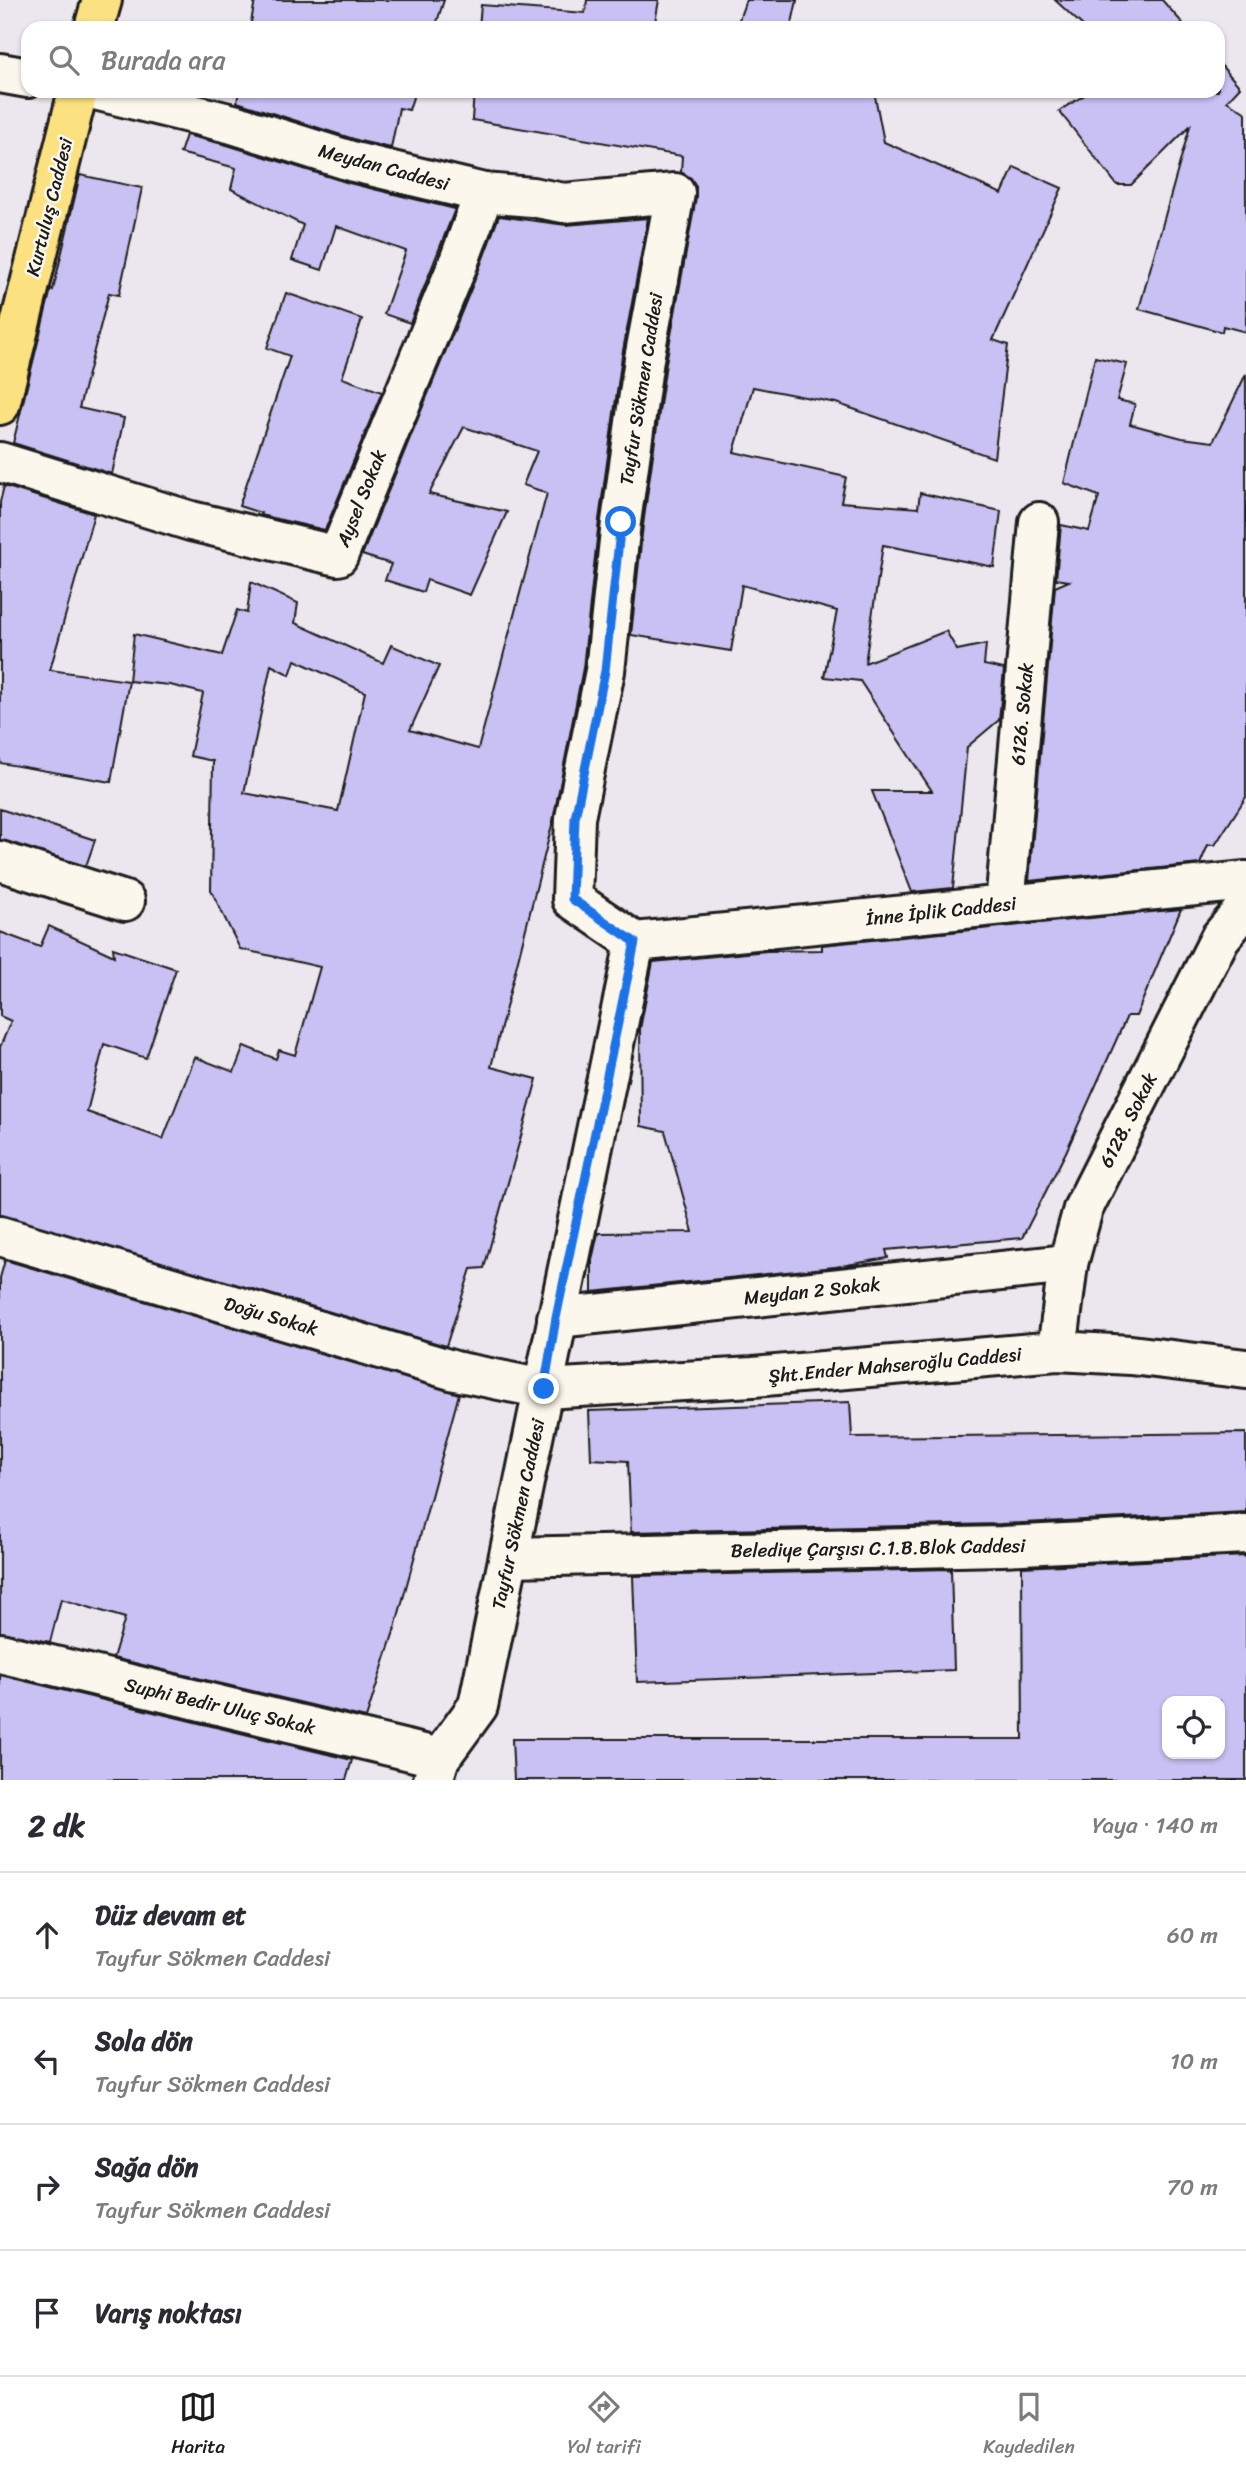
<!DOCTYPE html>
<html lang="tr">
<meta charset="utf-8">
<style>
:root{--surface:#fff;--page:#f2f2f3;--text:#2b2b33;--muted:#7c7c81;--line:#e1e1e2;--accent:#1c1c1c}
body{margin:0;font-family:Sriracha,sans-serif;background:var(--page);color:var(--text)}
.controls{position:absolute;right:21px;bottom:21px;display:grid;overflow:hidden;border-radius:14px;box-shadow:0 2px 5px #0004}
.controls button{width:63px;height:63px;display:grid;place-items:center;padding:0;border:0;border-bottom:2px solid var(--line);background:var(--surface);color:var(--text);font:35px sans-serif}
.stop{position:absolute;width:21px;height:21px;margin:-16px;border:5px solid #1a73e8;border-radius:50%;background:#fff}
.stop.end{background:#1a73e8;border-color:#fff;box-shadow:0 2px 7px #0008}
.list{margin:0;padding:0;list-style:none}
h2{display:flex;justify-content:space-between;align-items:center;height:91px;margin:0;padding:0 28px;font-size:30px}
h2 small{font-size:23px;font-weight:400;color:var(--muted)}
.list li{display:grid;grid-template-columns:46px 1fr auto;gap:21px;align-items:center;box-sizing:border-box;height:126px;padding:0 28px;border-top:2px solid var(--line)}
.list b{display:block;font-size:26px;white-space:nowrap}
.list p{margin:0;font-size:23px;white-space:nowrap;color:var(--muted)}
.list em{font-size:23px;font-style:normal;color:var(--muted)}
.icon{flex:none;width:38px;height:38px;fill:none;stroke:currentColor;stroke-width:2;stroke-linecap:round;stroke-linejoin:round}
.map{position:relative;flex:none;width:1246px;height:1780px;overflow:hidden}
.search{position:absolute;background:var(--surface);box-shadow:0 2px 5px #0004;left:21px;right:21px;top:21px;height:77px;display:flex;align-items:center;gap:18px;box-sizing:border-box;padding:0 24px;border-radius:21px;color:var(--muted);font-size:26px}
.sheet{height:595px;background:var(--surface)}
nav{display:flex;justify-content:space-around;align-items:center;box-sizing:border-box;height:98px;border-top:2px solid var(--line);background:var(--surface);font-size:19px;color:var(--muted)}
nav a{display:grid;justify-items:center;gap:4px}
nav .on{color:var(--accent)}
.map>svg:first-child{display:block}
.building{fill:#c9c0f3;stroke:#1c1c1c;stroke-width:2;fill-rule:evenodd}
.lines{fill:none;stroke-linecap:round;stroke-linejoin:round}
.minor-casing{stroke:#1c1c1c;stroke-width:44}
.major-casing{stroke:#1c1c1c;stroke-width:44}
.minor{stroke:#fbf7ec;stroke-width:38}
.major{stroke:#fbe180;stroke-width:38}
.route{stroke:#1a73e8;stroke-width:9}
.labels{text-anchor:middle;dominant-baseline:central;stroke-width:5;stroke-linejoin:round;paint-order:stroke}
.street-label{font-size:19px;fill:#1c1c1c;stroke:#fbf7ec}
</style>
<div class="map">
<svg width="1246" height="1780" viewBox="0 0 1246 1780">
<rect width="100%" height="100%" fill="#ece6ee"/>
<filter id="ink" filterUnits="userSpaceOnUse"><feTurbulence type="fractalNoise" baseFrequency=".0143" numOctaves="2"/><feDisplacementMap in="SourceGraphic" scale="14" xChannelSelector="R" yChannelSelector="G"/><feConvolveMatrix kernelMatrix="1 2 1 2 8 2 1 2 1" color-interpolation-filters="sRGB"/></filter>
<g filter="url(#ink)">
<!-- building -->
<g class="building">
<polygon points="255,0 444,0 435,28 250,28"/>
<polygon points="587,0 659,0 654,28 479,28 481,5 585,13"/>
<polygon points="746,0 797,0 791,28 736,28"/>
<polygon points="1055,0 1162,0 1187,28 1085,28"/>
<polygon points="1218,62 1240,87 1227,101 1246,113 1246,332 1223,326 1222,332 1139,309 1190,126 1131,185 1117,185 1059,111 1091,91 1218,91"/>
<polygon points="239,91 415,91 409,110 399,108 391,148 360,141 237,102"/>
<polygon points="474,91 874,91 884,142 1002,194 1014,167 1062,188 993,340 1008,345 994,458 836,403 753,387 734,452 846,477 841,502 918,508 920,493 1001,511 994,567 883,545 865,663 946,631 957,650 986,644 984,665 1004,669 999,720 967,747 953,888 912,892 872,791 932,791 860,681 824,677 837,611 742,585 731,651 631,635 643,525 666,363 696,197 696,186 691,178 681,172 682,156 472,120"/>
<polygon points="186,135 227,145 349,183 455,209 410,323 384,314 406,251 336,226 322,270 292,260 303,225 231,189 236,168 180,153"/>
<polygon points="80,175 142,188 119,295 109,293 79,408 124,418 112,474 13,443 51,289 53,290"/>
<path d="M499 216 566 225 648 218 622 356 599 520 583 668 553 821 491 1067 537 1079 484 1268 471 1269 446 1346 0 1215V1047L11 1021 0 1016V932L40 947 49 926 114 956 113 948 176 969 146 1058 104 1044 87 1112 163 1139 195 1057 234 1072 244 1046 276 1059 279 1050 295 1055 320 967 240 949 211 890 213 761 190 756 203 693 170 685 129 681 134 634 222 655 237 610 247 613 251 582 298 603 295 623 383 663 391 645 439 666 410 730 478 749 547 493 523 485 537 451 464 427 429 494 507 512 470 595 427 580 423 592 385 580 391 564 362 555 478 272ZM295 660 365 692 338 811 244 793 271 665 290 675Z"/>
<polygon points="286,293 362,319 342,378 382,392 325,530 260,515 261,513 239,506 290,356 267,348"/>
<polygon points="1095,357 1127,364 1117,400 1135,404 1130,424 1182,438 1213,442 1246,374 1246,797 1215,845 1208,845 1200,864 1029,881 1055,587 1069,581 1056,579 1061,525 1089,531 1099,496 1064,483"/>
<polygon points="4,486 94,514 50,670 129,681 111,782 0,763 0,502"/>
<polygon points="0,809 95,840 86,866 0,840"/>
<polygon points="1181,909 1136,1016 1127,1016 1066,1152 1022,1238 886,1250 888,1258 835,1267 592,1292 592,1260 598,1233 693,1232 665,1131 641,1126 640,1029 653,962 767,951 822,950 822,945"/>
<polygon points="5,1260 459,1394 395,1628 366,1718 113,1658 125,1618 61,1599 50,1642 0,1632 0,1278"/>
<polygon points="850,1402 852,1437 1246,1433 1246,1512 1001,1524 631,1532 628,1461 591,1459 589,1411"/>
<path d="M1246 1556V1780H514L512 1739H1023L1022 1567ZM1167 1701H1220V1754H1167Z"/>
<polygon points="951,1569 954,1670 637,1682 633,1576"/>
<polygon points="0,1675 352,1760 346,1780 0,1780"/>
</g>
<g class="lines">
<!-- minor casing -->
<g class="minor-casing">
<g id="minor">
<polyline points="0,73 28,78"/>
<polyline points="99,91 233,124 354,162 484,193 532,197 564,203 675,193 644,359 621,522 605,671 575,818 572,899 635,942"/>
<polyline points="0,462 191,521 338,556 458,264 484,193"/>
<polyline points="0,861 125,901"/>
<polyline points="1005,905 1039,522"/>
<polyline points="635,942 1246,881"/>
<polyline points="0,1236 455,1371 544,1389 753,1377 1057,1351 1131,1355 1246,1369"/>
<polyline points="557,1318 1068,1264"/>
<polyline points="1057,1351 1068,1264 1083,1209 1220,938 1246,907"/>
<polyline points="509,1557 1002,1546 1246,1534"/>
<polyline points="0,1653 440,1758"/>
<polyline points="433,1780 440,1758 478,1706 635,942"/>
</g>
</g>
<!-- major casing -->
<g class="major-casing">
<g id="major">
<polyline points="94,28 102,0"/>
<polyline points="0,405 78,91"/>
</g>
</g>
<!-- minor -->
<use href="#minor" class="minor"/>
<!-- major -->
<use href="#major" class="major"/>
</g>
</g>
<g class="lines" filter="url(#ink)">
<!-- route -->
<polyline class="route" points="544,1389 556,1318 635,942 572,899 575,818 605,671 621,522"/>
</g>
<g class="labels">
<!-- street labels -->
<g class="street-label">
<text transform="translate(384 167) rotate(15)">Meydan Caddesi</text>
<text transform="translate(49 207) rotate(-76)">Kurtuluş Caddesi</text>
<text transform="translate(641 389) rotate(-81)">Tayfur Sökmen Caddesi</text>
<text transform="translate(361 498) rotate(-68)">Aysel Sokak</text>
<text transform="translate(1022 714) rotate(-85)">6126. Sokak</text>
<text transform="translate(941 911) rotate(-6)">İnne İplik Caddesi</text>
<text transform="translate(1128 1120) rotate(-63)">6128. Sokak</text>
<text transform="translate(812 1291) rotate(-6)">Meydan 2 Sokak</text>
<text transform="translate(271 1316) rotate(16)">Doğu Sokak</text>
<text transform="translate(895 1365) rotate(-5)">Şht.Ender Mahseroğlu Caddesi</text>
<text transform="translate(518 1514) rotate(-78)">Tayfur Sökmen Caddesi</text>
<text transform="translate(878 1548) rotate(-1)">Belediye Çarşısı C.1.B.Blok Caddesi</text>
<text transform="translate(220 1706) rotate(13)">Suphi Bedir Uluç Sokak</text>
</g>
</g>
</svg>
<div class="controls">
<button><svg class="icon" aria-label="locate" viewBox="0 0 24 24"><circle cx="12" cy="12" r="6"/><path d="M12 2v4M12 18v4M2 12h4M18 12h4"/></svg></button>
</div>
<div class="stop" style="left:621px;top:522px"></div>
<div class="stop end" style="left:544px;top:1389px"></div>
<div class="search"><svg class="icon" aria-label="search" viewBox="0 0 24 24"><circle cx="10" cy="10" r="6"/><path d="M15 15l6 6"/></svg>Burada ara</div>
</div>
<section class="sheet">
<h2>2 dk<small>Yaya · 140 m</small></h2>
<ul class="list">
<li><svg class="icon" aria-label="ahead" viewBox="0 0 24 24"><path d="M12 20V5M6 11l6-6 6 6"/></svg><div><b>Düz devam et</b><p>Tayfur Sökmen Caddesi</p></div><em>60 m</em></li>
<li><svg class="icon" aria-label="left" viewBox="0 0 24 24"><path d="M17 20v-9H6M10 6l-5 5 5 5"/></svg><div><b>Sola dön</b><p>Tayfur Sökmen Caddesi</p></div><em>10 m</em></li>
<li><svg class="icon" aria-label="right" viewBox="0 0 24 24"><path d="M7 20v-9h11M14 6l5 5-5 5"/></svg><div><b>Sağa dön</b><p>Tayfur Sökmen Caddesi</p></div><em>70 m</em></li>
<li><svg class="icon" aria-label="arrive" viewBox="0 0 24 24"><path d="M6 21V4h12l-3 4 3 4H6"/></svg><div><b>Varış noktası</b></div></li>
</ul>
</section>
<nav>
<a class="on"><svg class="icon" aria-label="map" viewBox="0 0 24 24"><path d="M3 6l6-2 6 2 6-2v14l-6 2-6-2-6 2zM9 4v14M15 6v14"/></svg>Harita</a>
<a><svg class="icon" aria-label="directions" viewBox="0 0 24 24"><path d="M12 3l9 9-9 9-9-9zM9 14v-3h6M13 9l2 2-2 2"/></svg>Yol tarifi</a>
<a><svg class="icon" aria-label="saved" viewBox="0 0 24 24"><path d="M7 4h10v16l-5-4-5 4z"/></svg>Kaydedilen</a>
</nav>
